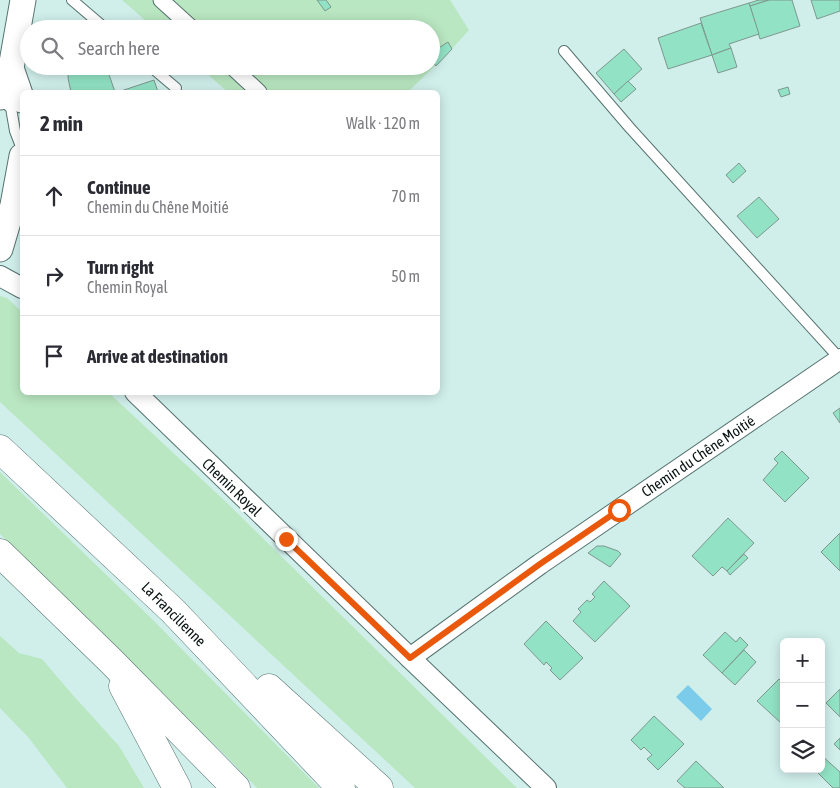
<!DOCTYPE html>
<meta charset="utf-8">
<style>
:root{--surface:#fff;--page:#f7f7f7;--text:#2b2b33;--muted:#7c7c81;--line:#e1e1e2}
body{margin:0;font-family:"Asap Condensed",sans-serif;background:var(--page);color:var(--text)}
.controls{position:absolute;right:15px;bottom:15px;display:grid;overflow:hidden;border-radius:8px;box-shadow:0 2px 12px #0003}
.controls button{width:45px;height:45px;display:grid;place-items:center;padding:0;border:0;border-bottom:1px solid var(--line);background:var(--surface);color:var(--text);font:25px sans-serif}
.stop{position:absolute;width:15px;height:15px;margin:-11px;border:4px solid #ea580c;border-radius:50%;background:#fff}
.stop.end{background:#ea580c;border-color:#fff;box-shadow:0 1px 5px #0008}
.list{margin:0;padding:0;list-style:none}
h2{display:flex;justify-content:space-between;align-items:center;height:65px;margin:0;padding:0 20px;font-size:21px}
h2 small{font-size:16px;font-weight:400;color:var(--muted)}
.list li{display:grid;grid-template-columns:32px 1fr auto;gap:15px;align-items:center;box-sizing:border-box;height:80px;padding:0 20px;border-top:1px solid var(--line)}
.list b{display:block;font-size:19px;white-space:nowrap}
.list p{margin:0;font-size:16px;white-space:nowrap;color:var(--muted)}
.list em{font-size:16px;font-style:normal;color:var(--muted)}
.icon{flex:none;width:28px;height:28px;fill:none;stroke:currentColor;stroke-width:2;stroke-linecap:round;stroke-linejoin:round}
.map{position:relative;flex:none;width:840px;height:788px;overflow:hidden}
.search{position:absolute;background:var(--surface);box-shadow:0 2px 12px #0003;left:20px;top:20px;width:420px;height:55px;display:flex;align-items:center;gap:12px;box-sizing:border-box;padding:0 18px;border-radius:28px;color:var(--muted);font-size:19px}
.panel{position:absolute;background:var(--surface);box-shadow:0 2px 12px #0003;left:20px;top:90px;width:420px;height:305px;border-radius:8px}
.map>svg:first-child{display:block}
.green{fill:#b9e7c1}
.water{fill:#7accea}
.building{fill:#92e3c5;stroke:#7e978d}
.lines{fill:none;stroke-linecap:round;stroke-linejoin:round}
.service-casing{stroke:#577370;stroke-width:12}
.pedestrian-casing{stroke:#577370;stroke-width:17}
.minor-casing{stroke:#577370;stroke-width:22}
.tertiary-casing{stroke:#577370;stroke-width:27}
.trunk-casing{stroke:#577370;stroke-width:29}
.service{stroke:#fff;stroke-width:10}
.pedestrian{stroke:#fff;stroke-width:15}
.minor{stroke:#fff;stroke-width:20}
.tertiary{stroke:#fff;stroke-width:25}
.trunk{stroke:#fff;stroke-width:28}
.route{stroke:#ea580c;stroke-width:6}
.labels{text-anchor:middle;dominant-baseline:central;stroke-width:4.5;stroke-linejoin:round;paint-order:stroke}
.street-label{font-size:15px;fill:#081312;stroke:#fff}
</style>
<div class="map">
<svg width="840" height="788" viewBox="0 0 840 788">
<rect width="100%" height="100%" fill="#d0efeb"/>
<!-- green -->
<g class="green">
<polygon points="122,0 450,0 469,30 452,49 408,92 228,92 198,66 431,66 431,29 155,29"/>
<polygon points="0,296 7,298 22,312 22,392 109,393 225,501 517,788 415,788 0,402"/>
<polygon points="0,472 153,620 319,788 257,788 231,761 0,534"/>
<polygon points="0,636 19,653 42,659 71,693 119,746 144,788 67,788 28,737 0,708"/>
</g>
<!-- water -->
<polygon class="water" points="688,685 712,709 701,721 676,697"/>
<!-- building -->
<g class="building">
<polygon points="317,0 326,0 331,7 325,11"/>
<polygon points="759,0 769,0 750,6 749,3"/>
<polygon points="769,0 792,0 800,26 760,39 750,6"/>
<polygon points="811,0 840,0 840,11 817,19"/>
<polygon points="749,3 759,34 729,44 731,48 712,55 700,18"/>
<polygon points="701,23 712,55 668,69 658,38"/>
<polygon points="448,42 452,49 436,66 431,59 431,53"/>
<polygon points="731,48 737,67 718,73 712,55"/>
<polygon points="624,49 642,69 614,94 596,73"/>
<polygon points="69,66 106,66 115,92 71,92 68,78"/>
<polygon points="154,80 158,92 118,92"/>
<polygon points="628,81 636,89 621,102 614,94"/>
<polygon points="788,87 790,94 781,97 778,90"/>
<polygon points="739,163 746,171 733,183 726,175"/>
<polygon points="759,197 779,219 757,238 737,216"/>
<polygon points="840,408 840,423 833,413"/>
<polygon points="782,451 809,478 785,502 763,480 778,463 774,459"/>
<polygon points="728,518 754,543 727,571 722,567 713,576 692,556"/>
<polygon points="840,533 840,571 821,552"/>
<polygon points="597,546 604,546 618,551 621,554 610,567 588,553"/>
<polygon points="744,554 748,558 730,575 727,571"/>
<polygon points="604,581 630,606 595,642 573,621 581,612 578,609 587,600 590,602 595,597 592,594"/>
<polygon points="546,621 583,658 560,680 550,670 552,668 546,662 544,665 524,644"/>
<polygon points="725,632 736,642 740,637 748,645 722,673 703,655"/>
<polygon points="744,650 756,662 735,685 722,673"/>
<polygon points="779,679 784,683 784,720 781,723 757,701"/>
<polygon points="840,689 840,717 826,703"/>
<polygon points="654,716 684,744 658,770 647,759 652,755 644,747 641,750 631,740"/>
<polygon points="840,738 840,750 834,744"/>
<polygon points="821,755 840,772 840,788 833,788 814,769 821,769"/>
<polygon points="696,761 724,788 685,788 677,781"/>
</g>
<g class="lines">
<!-- service casing -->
<g class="service-casing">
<g id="service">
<polyline points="72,0 106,29"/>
<polyline points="564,51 630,128 840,359"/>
<polyline points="150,66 176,88"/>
<polyline points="0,99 11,108 15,131 22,149"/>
</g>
</g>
<!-- pedestrian casing -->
<g class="pedestrian-casing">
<g id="pedestrian">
<polyline points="161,0 193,29"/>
<polyline points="231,66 259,92"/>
</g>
</g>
<!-- minor casing -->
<g class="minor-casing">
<g id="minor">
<polyline points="0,276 22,288"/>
<polyline points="135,392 410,658 546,788"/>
<polyline points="410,658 540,564 840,359"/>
</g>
</g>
<!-- tertiary casing -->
<g class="tertiary-casing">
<g id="tertiary">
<polyline points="11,68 22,100"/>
<polyline points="0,97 11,68 23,0"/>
<polyline points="0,249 13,205 22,156"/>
</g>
</g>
<!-- trunk casing -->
<g class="trunk-casing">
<g id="trunk">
<polyline points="0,449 173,611 341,788"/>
<polyline points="0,553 110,660 236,788"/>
<polyline points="123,686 177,788"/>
<polyline points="269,688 379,788"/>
</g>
</g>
<!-- service -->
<use href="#service" class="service"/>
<!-- pedestrian -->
<use href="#pedestrian" class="pedestrian"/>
<!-- minor -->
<use href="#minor" class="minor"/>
<!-- tertiary -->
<use href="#tertiary" class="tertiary"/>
<!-- trunk -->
<use href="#trunk" class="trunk"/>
</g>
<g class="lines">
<!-- route -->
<polyline class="route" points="286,539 410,658 540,564 619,510"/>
</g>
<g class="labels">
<!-- street labels -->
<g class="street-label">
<text transform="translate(698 456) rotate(-34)">Chemin du Chêne Moitié</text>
<text transform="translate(232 487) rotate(44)">Chemin Royal</text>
<text transform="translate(174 614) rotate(45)">La Francilienne</text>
</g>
</g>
</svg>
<div class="controls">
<button>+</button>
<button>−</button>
<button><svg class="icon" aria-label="layers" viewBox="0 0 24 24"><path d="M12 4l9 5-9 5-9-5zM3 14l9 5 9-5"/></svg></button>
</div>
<div class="stop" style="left:619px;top:510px"></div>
<div class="stop end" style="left:286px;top:539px"></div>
<div class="search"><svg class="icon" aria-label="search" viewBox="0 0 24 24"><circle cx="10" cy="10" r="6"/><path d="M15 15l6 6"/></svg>Search here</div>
<section class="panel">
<h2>2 min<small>Walk · 120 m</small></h2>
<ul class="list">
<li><svg class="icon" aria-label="ahead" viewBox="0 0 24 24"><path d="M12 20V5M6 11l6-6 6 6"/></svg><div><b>Continue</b><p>Chemin du Chêne Moitié</p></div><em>70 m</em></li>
<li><svg class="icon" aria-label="right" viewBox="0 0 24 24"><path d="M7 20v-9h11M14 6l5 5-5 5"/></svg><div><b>Turn right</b><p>Chemin Royal</p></div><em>50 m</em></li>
<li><svg class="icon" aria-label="arrive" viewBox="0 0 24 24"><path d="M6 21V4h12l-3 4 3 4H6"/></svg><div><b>Arrive at destination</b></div></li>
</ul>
</section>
</div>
